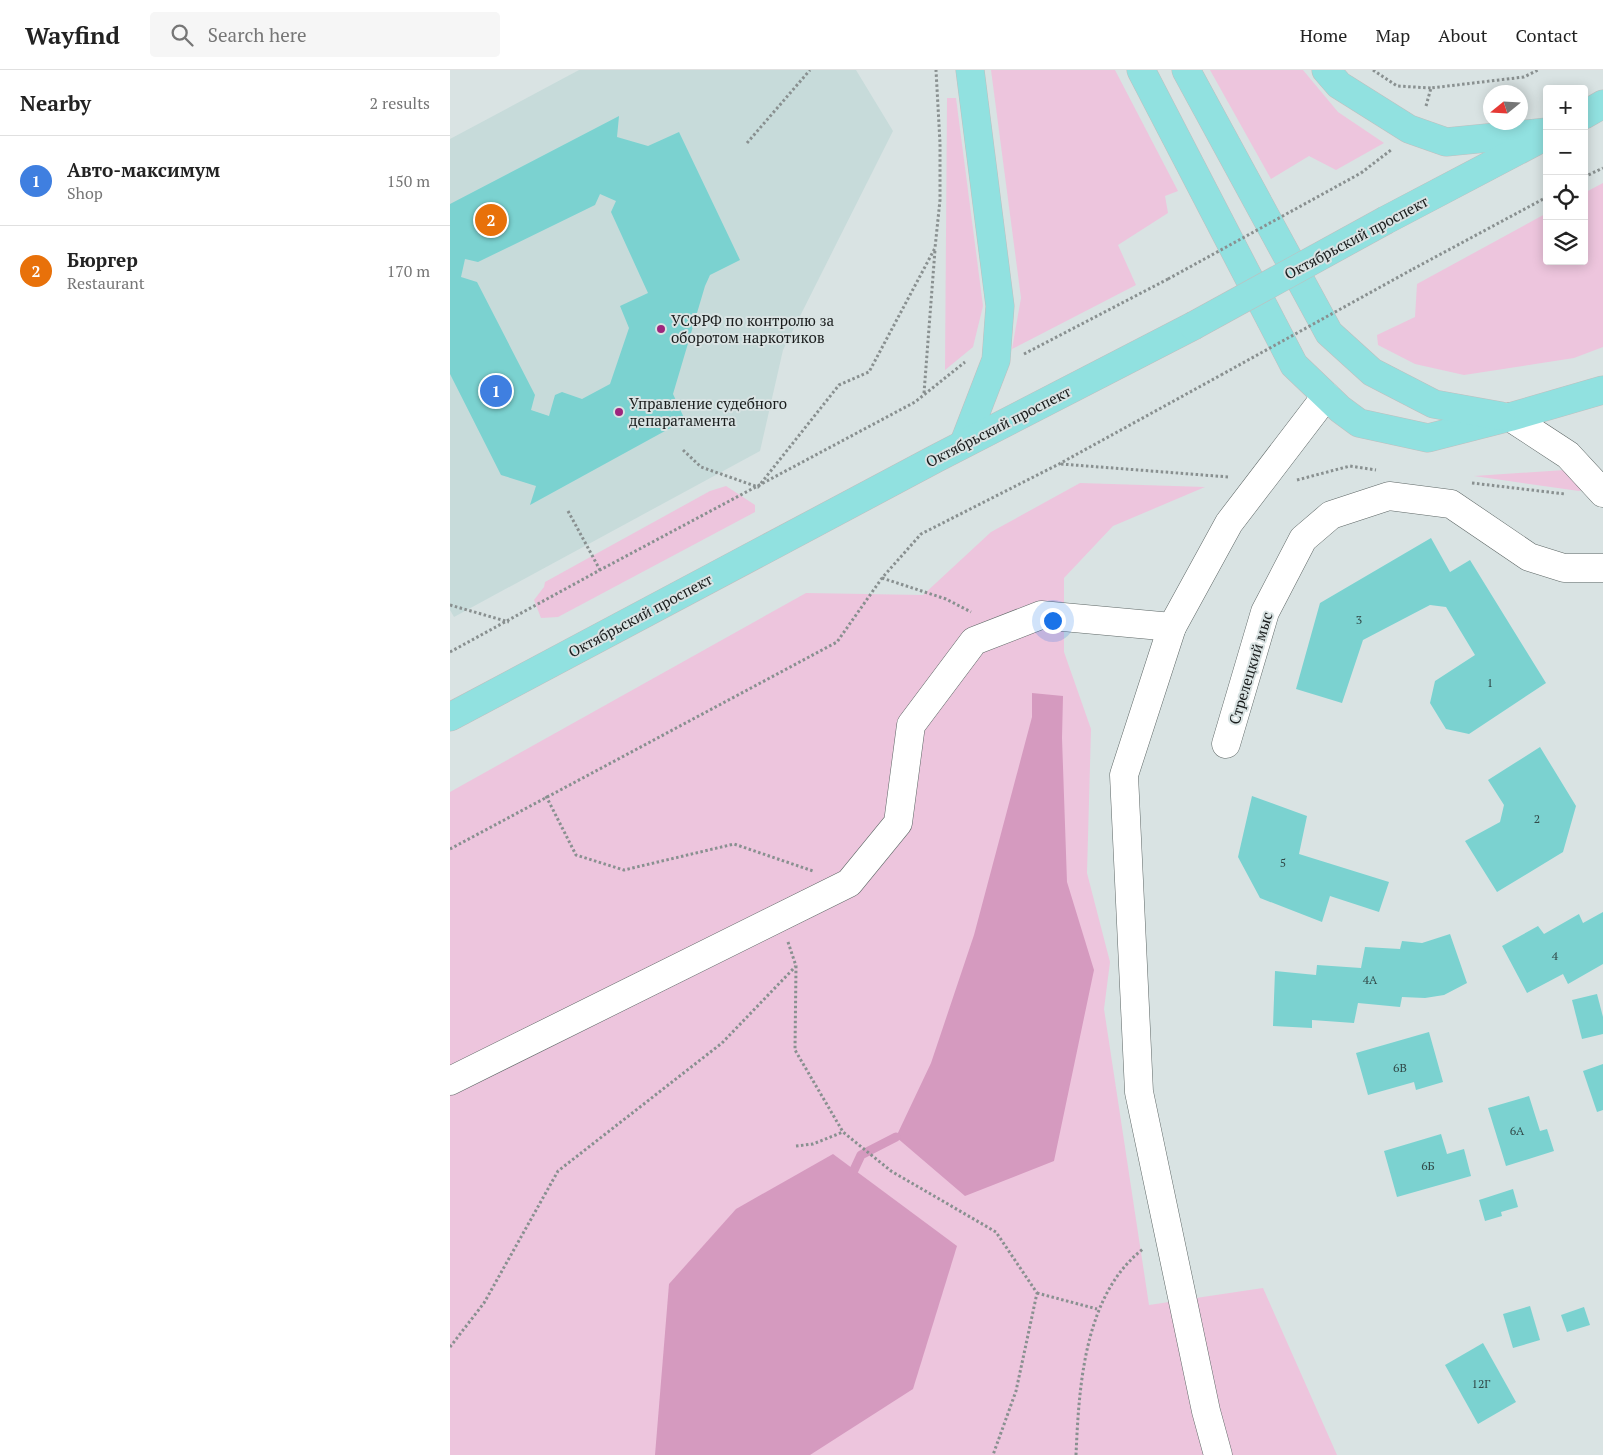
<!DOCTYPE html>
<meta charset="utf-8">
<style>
:root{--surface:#fff;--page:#f6f6f6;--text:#222;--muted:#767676;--line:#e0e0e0;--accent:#2563eb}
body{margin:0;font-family:"PT Serif",serif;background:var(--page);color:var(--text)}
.controls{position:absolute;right:15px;top:15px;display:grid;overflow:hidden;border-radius:5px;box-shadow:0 2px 12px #0003}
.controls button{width:45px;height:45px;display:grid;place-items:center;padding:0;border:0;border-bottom:1px solid var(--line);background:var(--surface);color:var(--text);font:25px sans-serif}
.compass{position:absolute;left:1033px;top:15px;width:45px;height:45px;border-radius:50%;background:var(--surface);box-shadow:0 2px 12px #0003;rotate:252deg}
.you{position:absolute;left:602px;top:550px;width:18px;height:18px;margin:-12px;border:4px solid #fff;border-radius:50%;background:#1a73e8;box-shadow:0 0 0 8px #1a73e833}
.badge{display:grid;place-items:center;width:32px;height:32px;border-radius:50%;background:var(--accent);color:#fff;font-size:16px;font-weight:700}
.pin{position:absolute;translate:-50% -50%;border:2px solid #fff;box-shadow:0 1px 5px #0006}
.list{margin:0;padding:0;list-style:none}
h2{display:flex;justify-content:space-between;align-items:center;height:65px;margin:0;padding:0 20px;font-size:21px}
h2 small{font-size:16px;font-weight:400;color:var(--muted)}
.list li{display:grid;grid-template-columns:32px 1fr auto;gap:15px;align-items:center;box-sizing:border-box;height:90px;padding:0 20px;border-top:1px solid var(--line)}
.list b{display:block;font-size:19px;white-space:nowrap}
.list p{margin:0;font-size:16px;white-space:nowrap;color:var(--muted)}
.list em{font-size:16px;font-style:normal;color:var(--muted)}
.icon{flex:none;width:28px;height:28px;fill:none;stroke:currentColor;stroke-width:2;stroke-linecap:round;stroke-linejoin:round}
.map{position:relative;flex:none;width:1153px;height:1385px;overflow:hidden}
header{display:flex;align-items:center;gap:30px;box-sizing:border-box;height:70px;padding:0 25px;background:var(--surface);border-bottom:1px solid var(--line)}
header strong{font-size:24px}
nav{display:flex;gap:28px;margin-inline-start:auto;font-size:18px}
.search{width:350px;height:45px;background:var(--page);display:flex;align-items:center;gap:12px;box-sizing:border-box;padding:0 18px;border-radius:5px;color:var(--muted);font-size:19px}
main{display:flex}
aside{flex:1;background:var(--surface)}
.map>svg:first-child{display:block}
.built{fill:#c7dbda}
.green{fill:#edc5dd}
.water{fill:#d59abf}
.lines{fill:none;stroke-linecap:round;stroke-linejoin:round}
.stream{stroke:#d59abf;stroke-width:9}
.building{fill:#7bd2d0;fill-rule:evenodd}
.minor-casing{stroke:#5e6766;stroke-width:29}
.major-casing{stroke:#bfbfbf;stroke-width:29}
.path{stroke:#899090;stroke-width:3;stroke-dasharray:2.5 2.5;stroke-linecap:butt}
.minor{stroke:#fff;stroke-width:28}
.major{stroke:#91e1e0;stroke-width:28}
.major-bridge-casing{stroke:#bfbfbf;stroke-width:29;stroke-linecap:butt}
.path-bridge{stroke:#899090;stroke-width:3;stroke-dasharray:2.5 2.5;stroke-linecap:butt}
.major-bridge{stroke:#91e1e0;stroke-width:28}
.poi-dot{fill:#9e257d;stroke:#d9e3e3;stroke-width:2}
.labels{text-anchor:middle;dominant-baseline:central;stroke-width:4;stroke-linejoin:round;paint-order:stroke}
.number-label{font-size:12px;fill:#324a49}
.street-label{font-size:15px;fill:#191c1c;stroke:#d9e3e3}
.poi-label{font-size:15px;fill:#191c1c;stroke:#d9e3e3;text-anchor:start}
</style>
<header>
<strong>Wayfind</strong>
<div class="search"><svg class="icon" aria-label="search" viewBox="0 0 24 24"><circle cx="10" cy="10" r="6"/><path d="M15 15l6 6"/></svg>Search here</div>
<nav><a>Home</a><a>Map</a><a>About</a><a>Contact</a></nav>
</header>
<main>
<aside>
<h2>Nearby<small>2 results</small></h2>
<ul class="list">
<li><span class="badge" style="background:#3f7fe0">1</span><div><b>Авто-максимум</b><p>Shop</p></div><em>150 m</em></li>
<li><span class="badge" style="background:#e8710a">2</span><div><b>Бюргер</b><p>Restaurant</p></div><em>170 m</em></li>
</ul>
</aside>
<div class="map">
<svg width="1153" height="1385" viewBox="0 0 1153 1385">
<rect width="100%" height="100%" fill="#d9e3e3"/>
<!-- built -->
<polygon class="built" points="129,0 406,0 443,61 333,280 310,381 4,547 0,540 0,69"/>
<!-- green -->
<g class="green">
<polygon points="541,0 665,0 728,121 715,126 718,143 668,175 686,215 562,279 571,228"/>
<polygon points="760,0 853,0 888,42 934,73 886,100 859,86 821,109"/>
<polygon points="497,28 506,28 533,236 523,277 495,300"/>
<polygon points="1153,113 1153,277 1124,288 1014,305 965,294 928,275 927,265 965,247 967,214 1097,143 1097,191 1134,191 1134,123"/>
<polygon points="1115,400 1137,419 1129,421 1024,406"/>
<polygon points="630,413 755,417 663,456 614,508 614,582 641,659 637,803 660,892 654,939 699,1235 813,1218 887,1385 0,1385 0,722 356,523 473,525 541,462"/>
<polygon points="276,416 305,435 305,442 108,547 91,548 84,530 94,517 95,512 260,421"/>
</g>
<!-- water -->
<g class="water">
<polygon points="582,623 613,626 612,668 617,812 644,900 604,1091 515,1126 446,1067 481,993 524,865 582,647"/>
<polygon points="383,1084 507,1176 463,1319 360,1385 205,1385 219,1214 286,1139"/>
</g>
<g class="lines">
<!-- stream -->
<polyline class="stream" points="404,1100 411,1085 446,1067"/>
</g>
<!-- building -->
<g class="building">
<path d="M169 46 167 67 198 76 229 62 290 190 260 205 255 216 223 324 235 350 80 435 86 416 51 405 0 304V134ZM150 124 166 131 161 142 198 223 170 236 179 258 160 314 132 329 112 322 105 325 99 346 81 340 85 325 27 212 11 207 15 189 28 192 145 135Z"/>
<polygon points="981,468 1000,502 1020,490 1096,613 1019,664 996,659 980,633 985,611 1025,585 996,537 980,535 913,570 892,633 846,619 870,533"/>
<polygon points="1090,677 1126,736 1113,782 1047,822 1015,771 1050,752 1054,735 1038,710"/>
<polygon points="802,726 857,746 849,784 939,812 929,842 880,826 872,852 810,828 788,787"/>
<polygon points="1153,842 1153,894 1118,914 1113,904 1077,923 1052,876 1088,856 1094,864 1129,844 1133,853"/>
<polygon points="1000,864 1017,913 994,925 975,928 952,927 950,937 908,933 904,953 862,950 862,958 823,956 825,901 866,905 867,895 911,898 915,877 950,879 952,871 972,873"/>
<polygon points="1147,924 1153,947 1153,964 1132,969 1122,930"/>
<polygon points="979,962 993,1012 966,1020 964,1012 918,1025 906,983"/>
<polygon points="1153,994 1153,1040 1147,1042 1133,1001"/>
<polygon points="1079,1026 1090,1061 1097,1059 1104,1081 1056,1096 1038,1038"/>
<polygon points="991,1064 997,1084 1014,1079 1021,1106 947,1127 934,1081"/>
<polygon points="1063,1119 1068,1137 1051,1142 1052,1146 1035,1151 1029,1130"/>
<polygon points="1080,1236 1090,1270 1063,1278 1053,1244"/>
<polygon points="1134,1237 1140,1255 1117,1262 1111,1245"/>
<polygon points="1033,1273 1066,1332 1028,1354 995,1295"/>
</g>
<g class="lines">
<!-- minor casing -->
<g class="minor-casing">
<g id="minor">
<polyline points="1060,347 1118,385 1153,423"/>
<polyline points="776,674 815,542 853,469 881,445 939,426 1001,434 1079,487 1114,498 1153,498"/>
<polyline points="0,1011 399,813 448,753 461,655 524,571 591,545 722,557"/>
<polyline points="768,1385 756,1341 689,1022 674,705 722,557 779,453 876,326"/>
</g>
</g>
<!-- major casing -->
<g class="major-casing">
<g id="major">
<polyline points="691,0 844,295 890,339 909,353 978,368 1060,347 1153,320"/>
<polyline points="736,0 879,263 922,302 984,334 1051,346"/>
<polyline points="876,0 889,15 959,59 996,72 1097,62"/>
<polyline points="1134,45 1153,34"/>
<polyline points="936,150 1094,67"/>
<polyline points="514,373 546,290 550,236 520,0"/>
<polyline points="0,647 485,389 743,256"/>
</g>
</g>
<!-- path -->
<g class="path">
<polyline points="923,0 947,16 981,18"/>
<polyline points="976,36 981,18 1074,7 1088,0"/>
<polyline points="297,73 360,0"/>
<polyline points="911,103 941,80"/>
<polyline points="1134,107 1153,98"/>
<polyline points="963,199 1097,127"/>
<polyline points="574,284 718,209"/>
<polyline points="474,323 485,180"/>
<polyline points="233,380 251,397 308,417 389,315 419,302 485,178 490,130 490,73 486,0"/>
<polyline points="611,394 779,407"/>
<polyline points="847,410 900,396 926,400"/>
<polyline points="1022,413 1115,424"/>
<polyline points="118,441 150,500"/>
<polyline points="432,508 496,529 521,542"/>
<polyline points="0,535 59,552"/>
<polyline points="0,582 150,500 465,332 515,292"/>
<polyline points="96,726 126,785 174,800 284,774 363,801"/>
<polyline points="0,779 387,572 432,508 471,464 609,394 771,305"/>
<polyline points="338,872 346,896 345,980 393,1062 441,1101 546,1162 587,1223 566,1321 543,1385"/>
<polyline points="346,1076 363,1074 393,1062"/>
<polyline points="587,1223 647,1239"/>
<polyline points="0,1277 34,1233 108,1101 272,973 346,896"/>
<path d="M626 1385C629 1316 634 1225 693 1179"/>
</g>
<!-- minor -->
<use href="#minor" class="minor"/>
<!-- major -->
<use href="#major" class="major"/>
<!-- major-bridge casing -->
<g class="major-bridge-casing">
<polyline id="major-bridge" points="743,256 936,150"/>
</g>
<!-- path-bridge -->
<g class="path-bridge">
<polyline points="718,209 911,103"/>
<polyline points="771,305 963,199"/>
</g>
<!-- major-bridge -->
<use href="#major-bridge" class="major-bridge"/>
</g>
<!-- markers -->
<g class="poi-dot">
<circle cx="211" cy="259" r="5"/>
<circle cx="169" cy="342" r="5"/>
</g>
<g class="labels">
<!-- number labels -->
<g class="number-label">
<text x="909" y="549">3</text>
<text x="1040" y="612">1</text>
<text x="1087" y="748">2</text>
<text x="833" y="792">5</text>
<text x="1105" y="885">4</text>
<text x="920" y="909">4А</text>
<text x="950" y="997">6В</text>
<text x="1067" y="1060">6А</text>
<text x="978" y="1095">6Б</text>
<text x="1031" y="1313">12Г</text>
</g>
<!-- street labels -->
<g class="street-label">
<text transform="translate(906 167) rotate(-28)">Октябрьский проспект</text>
<text transform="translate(548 356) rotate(-27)">Октябрьский проспект</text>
<text transform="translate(190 545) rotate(-28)">Октябрьский проспект</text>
<text transform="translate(800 598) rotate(-73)">Стрелецкий мыс</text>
</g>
<!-- poi labels -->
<g class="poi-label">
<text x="221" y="250">УСФРФ по контролю за<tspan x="221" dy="17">оборотом наркотиков</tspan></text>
<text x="179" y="333">Управление судебного<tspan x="179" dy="17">депаратамента</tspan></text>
</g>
</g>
</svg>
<div class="controls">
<button>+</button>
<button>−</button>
<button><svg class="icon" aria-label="locate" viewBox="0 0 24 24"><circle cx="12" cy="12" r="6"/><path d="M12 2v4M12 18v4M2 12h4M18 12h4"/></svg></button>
<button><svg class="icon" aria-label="layers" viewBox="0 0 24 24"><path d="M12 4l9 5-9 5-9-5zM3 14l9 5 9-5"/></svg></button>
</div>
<svg class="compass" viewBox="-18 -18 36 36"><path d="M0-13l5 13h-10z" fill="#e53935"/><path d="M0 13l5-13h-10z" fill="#767676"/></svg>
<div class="you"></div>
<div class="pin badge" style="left:46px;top:321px;background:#3f7fe0">1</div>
<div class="pin badge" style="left:41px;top:150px;background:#e8710a">2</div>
</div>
</main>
